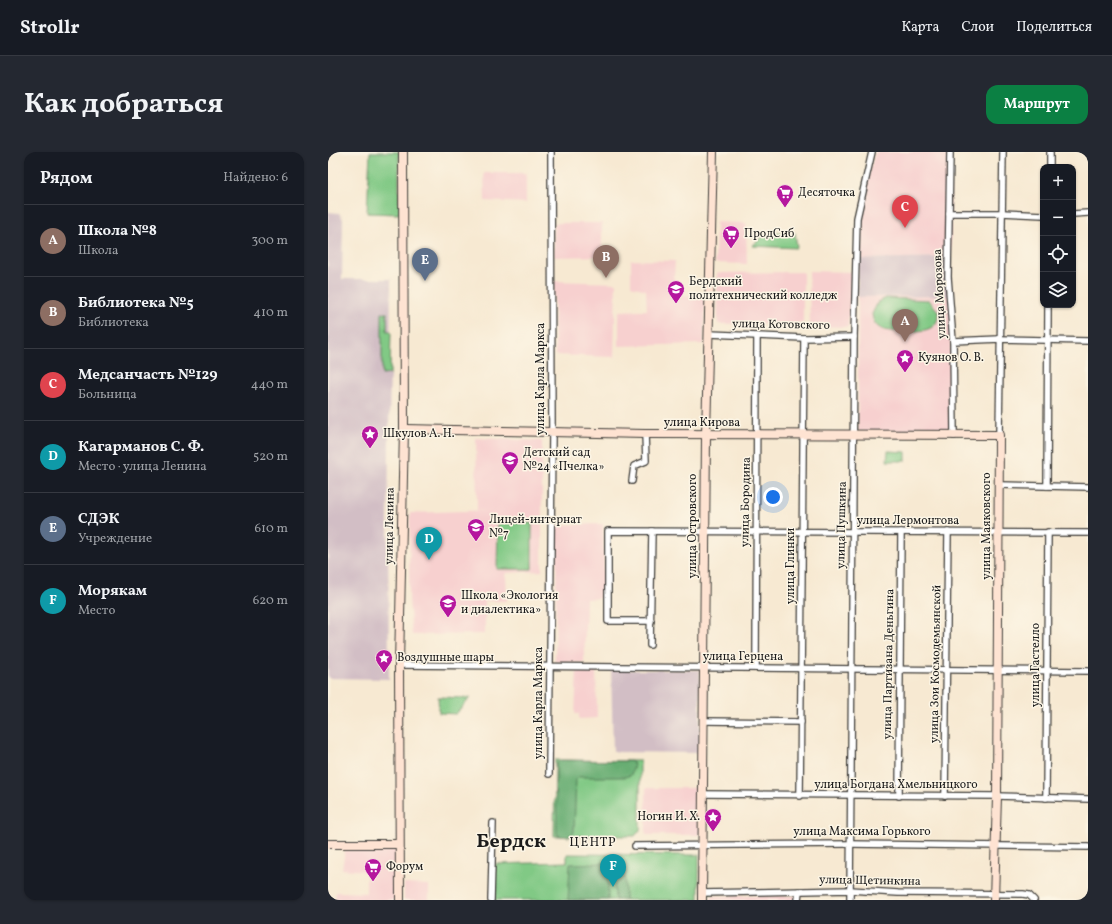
<!DOCTYPE html>
<html lang="ru">
<meta charset="utf-8">
<style>
:root{--surface:#171b24;--page:#242831;--text:#f1f3f6;--muted:#9ea1a6;--line:#363941;--accent:#0b8043}
body{margin:0;font-family:Vollkorn,serif;background:var(--page);color:var(--text)}
.controls{position:absolute;right:12px;top:12px;display:grid;overflow:hidden;border-radius:8px;box-shadow:0 1px 3px #0004}
.controls button{width:36px;height:36px;display:grid;place-items:center;padding:0;border:0;border-bottom:1px solid var(--line);background:var(--surface);color:var(--text);font:20px sans-serif}
.you{position:absolute;left:445px;top:345px;width:14px;height:14px;margin:-10px;border:3px solid #fff;border-radius:50%;background:#1a73e8;box-shadow:0 0 0 6px #1a73e833}
.badge{display:grid;place-items:center;width:26px;height:26px;border-radius:50%;background:var(--accent);color:#fff;font-size:13px;font-weight:700}
.pin{position:absolute;translate:-50% -33px;filter:drop-shadow(0 1px 2px #0008)}
.pin::after{content:'';position:absolute;top:21px;width:14px;height:12px;background:inherit;clip-path:polygon(0 0,100% 0,50% 100%)}
.list{margin:0;padding:0;list-style:none}
h2{display:flex;justify-content:space-between;align-items:center;height:52px;margin:0;padding:0 16px;font-size:17px}
h2 small{font-size:13px;font-weight:400;color:var(--muted)}
.list li{display:grid;grid-template-columns:26px 1fr auto;gap:12px;align-items:center;box-sizing:border-box;height:72px;padding:0 16px;border-top:1px solid var(--line)}
.list b{display:block;font-size:15px;white-space:nowrap}
.list p{margin:0;font-size:13px;white-space:nowrap;color:var(--muted)}
.list em{font-size:13px;font-style:normal;color:var(--muted)}
.icon{flex:none;width:22px;height:22px;fill:none;stroke:currentColor;stroke-width:2;stroke-linecap:round;stroke-linejoin:round}
.map{position:relative;flex:none;width:760px;height:748px;overflow:hidden;border-radius:12px}
header{display:flex;align-items:center;gap:24px;box-sizing:border-box;height:56px;padding:0 20px;background:var(--surface);border-bottom:1px solid var(--line)}
header strong{font-size:19px}
nav{display:flex;gap:22px;margin-inline-start:auto;font-size:14px}
.intro{display:flex;align-items:center;justify-content:space-between;box-sizing:border-box;height:96px;padding:0 24px}
h1{margin:0;font-size:28px}
.button{padding:10px 18px;border-radius:12px;background:var(--accent);color:#fff;font-size:14px;font-weight:700}
main{display:flex;gap:24px;padding:0 24px}
aside{flex:1;background:var(--surface);border-radius:12px;box-shadow:0 1px 3px #0004}
.map>svg:first-child{display:block}
.built{fill:#f7d0cf}
.industrial{fill:#d2bec5}
.green{fill:#81c985;stroke:#4e7250}
.forest{fill:#68ad72;stroke:#426447}
.lines{fill:none;stroke-linecap:round;stroke-linejoin:round}
.street-casing{stroke:#3d3b37;stroke-width:8}
.secondary-casing{stroke:#3d3b37;stroke-width:10}
.street{stroke:#fff;stroke-width:5.5}
.secondary{stroke:#fee3d2;stroke-width:8}
.labels{text-anchor:middle;dominant-baseline:central;stroke-width:3;stroke-linejoin:round;paint-order:stroke}
.poi-label{font-size:12px;fill:#1c1c1c;stroke:#fcf5e5;text-anchor:start}
.street-label{font-size:12px;fill:#1c1c1c;stroke:#fcf5e5}
.neighbourhood-label{font-size:13px;letter-spacing:1px;fill:#1c1c1c;stroke:#fcf5e5}
.town-label{font-size:20px;font-weight:bold;fill:#1c1c1c;stroke:#fcf5e5}
</style>
<header>
<strong>Strollr</strong>
<nav><a>Карта</a><a>Слои</a><a>Поделиться</a></nav>
</header>
<div class="intro"><h1>Как добраться</h1><a class="button">Маршрут</a></div>
<main>
<aside>
<h2>Рядом<small>Найдено: 6</small></h2>
<ul class="list">
<li><span class="badge" style="background:#8d6e63">A</span><div><b>Школа №8</b><p>Школа</p></div><em>300 m</em></li>
<li><span class="badge" style="background:#8d6e63">B</span><div><b>Библиотека №5</b><p>Библиотека</p></div><em>410 m</em></li>
<li><span class="badge" style="background:#e0444e">C</span><div><b>Медсанчасть №129</b><p>Больница</p></div><em>440 m</em></li>
<li><span class="badge" style="background:#0f9aa8">D</span><div><b>Кагарманов С. Ф.</b><p>Место · улица Ленина</p></div><em>520 m</em></li>
<li><span class="badge" style="background:#5c6f8a">E</span><div><b>СДЭК</b><p>Учреждение</p></div><em>610 m</em></li>
<li><span class="badge" style="background:#0f9aa8">F</span><div><b>Морякам</b><p>Место</p></div><em>620 m</em></li>
</ul>
</aside>
<div class="map">
<svg width="760" height="748" viewBox="0 0 760 748">
<rect width="100%" height="100%" fill="#fcf5e5"/>
<filter id="ink" filterUnits="userSpaceOnUse"><feTurbulence type="fractalNoise" baseFrequency=".025" numOctaves="2"/><feDisplacementMap in="SourceGraphic" scale="8" xChannelSelector="R" yChannelSelector="G"/><feConvolveMatrix kernelMatrix="1 2 1 2 8 2 1 2 1" color-interpolation-filters="sRGB"/></filter>
<filter id="wash" filterUnits="userSpaceOnUse"><feTurbulence type="fractalNoise" baseFrequency=".012" numOctaves="4" result="noise"/><feDisplacementMap in="SourceGraphic" scale="16" xChannelSelector="R" yChannelSelector="G"/><feGaussianBlur stdDeviation="0.9" result="paint"/><feColorMatrix in="noise" values="0 0 0 0 0 0 0 0 0 0 0 0 0 0 0 0 0 1.4 0 .05"/><feComposite in="paint" operator="in"/></filter>
<g filter="url(#wash)">
<rect width="100%" height="100%" fill="#f7e9d2"/>
<!-- built -->
<g class="built">
<polygon points="547,0 622,0 623,105 530,107 534,48"/>
<polygon points="156,21 198,21 198,51 157,49"/>
<polygon points="388,70 418,71 419,112 387,111"/>
<polygon points="226,71 274,71 274,104 226,105"/>
<polygon points="303,108 347,109 345,143 377,145 376,192 291,194 291,159 319,158 318,138 303,134"/>
<polygon points="481,119 524,120 520,175 482,174"/>
<polygon points="475,120 475,171 390,172 389,121"/>
<polygon points="226,129 288,131 286,205 227,203"/>
<polygon points="623,144 623,281 530,280 530,145"/>
<polygon points="148,286 214,289 214,419 178,421 179,449 157,449 157,482 84,483 81,447 82,361 163,358 149,358"/>
<polygon points="275,372 277,446 258,447 256,511 227,510 229,373"/>
<polygon points="249,517 268,517 269,566 251,567 251,562 247,562"/>
<rect x="318" y="636" width="54" height="47"/>
<polygon points="17,698 68,698 67,748 7,748 8,740 38,741 38,719 14,717"/>
<polygon points="76,732 101,733 101,748 76,748"/>
<rect x="383" y="744" width="87" height="4"/>
</g>
<!-- industrial -->
<g class="industrial">
<polygon points="0,60 11,61 15,67 14,127 63,127 60,366 61,527 0,526"/>
<polygon points="623,105 623,144 530,145 530,107"/>
<polygon points="283,518 372,518 372,601 285,600"/>
</g>
<!-- green -->
<g class="green">
<polygon points="42,0 71,0 71,62 39,61"/>
<polygon points="439,81 467,81 469,96 424,94"/>
<path d="M558 146 601 148 610 159C612 181 591 179 576 179 569 179 560 180 554 177 547 174 545 169 544 162L550 150Z"/>
<polygon points="54,161 59,161 59,179 63,179 62,222 54,223"/>
<polygon points="560,299 578,300 578,309 559,309"/>
<polygon points="170,371 204,371 204,417 169,417"/>
<polygon points="110,545 142,546 128,562 111,561"/>
<polygon points="227,608 312,609 312,678 307,684 226,684"/>
<polygon points="239,702 371,703 371,748 166,748 167,712 239,710"/>
</g>
<!-- forest -->
<g class="forest">
<polygon points="232,608 303,609 306,612 303,623 297,625 250,625 248,627 246,680 241,685 232,684 229,682 228,612"/>
<polygon points="280,711 280,748 240,748 242,712"/>
<polygon points="286,717 297,717 297,748 287,748"/>
</g>
</g>
<g filter="url(#ink)">
<g class="lines">
<!-- street casing -->
<g class="street-casing">
<g id="street">
<polyline points="622,0 620,125 625,189 626,284"/>
<polyline points="722,15 722,0"/>
<polyline points="621,61 674,61 715,63"/>
<polyline points="745,62 760,61"/>
<polyline points="381,182 476,186 526,185"/>
<polyline points="625,189 672,187 760,189"/>
<polyline points="671,283 675,0"/>
<polyline points="304,329 306,314 318,309 317,282"/>
<polyline points="671,333 760,335"/>
<polyline points="719,334 720,153"/>
<polyline points="323,469 280,469 280,379 760,381"/>
<polyline points="322,493 324,379"/>
<polyline points="71,513 760,519"/>
<polyline points="428,516 429,184"/>
<polyline points="376,569 473,570"/>
<polyline points="221,622 224,280 223,0"/>
<polyline points="375,642 669,644 760,647"/>
<polyline points="472,644 476,186"/>
<polyline points="571,644 573,380"/>
<polyline points="617,644 620,380"/>
<polyline points="718,646 720,380"/>
<polyline points="307,694 522,692 760,695"/>
<polyline points="374,741 522,738 570,741 695,742 701,743 706,748"/>
<polyline points="163,748 165,671"/>
<polyline points="470,748 471,739"/>
<polyline points="522,748 526,185 529,66 544,0"/>
</g>
</g>
<!-- secondary casing -->
<g class="secondary-casing">
<g id="secondary">
<polyline points="76,277 317,282 671,283 669,644 666,748"/>
<polyline points="0,692 71,692"/>
<polyline points="72,748 71,513 76,277 75,0"/>
<polyline points="374,748 378,283 385,0"/>
</g>
</g>
<!-- street -->
<use href="#street" class="street"/>
<!-- secondary -->
<use href="#secondary" class="secondary"/>
</g>
</g>
<!-- icons -->
<defs>
<g id="supermarket-pin" transform="scale(0.9)"><path d="M0 17L-7.5 6A9.5 9.5 0 1 1 7.5 6Z" fill="#b5179e" stroke="#fcf5e5"/><path d="M-6-5.5h2.5l.6 2H6L4.5 2H-2.5L-4.4-4H-6ZM-1.5 3.2a1.3 1.3 0 1 0 .1 0ZM3 3.2a1.3 1.3 0 1 0 .1 0Z" fill="#fff"/></g>
<g id="university-pin" transform="scale(0.9)"><path d="M0 17L-7.5 6A9.5 9.5 0 1 1 7.5 6Z" fill="#b5179e" stroke="#fcf5e5"/><path d="M0-5L7-2L0 1L-7-2ZM-4 1L0 2.5L4 1V4Q0 6-4 4Z" fill="#fff"/></g>
<g id="sight-pin" transform="scale(0.9)"><path d="M0 17L-7.5 6A9.5 9.5 0 1 1 7.5 6Z" fill="#b5179e" stroke="#fcf5e5"/><path d="M0-6L1.8-2.2L6-1.7L2.9 1.2L3.7 5.4L0 3.3L-3.7 5.4L-2.9 1.2L-6-1.7L-1.8-2.2Z" fill="#fff"/></g>
<g id="school-pin" transform="scale(0.9)"><path d="M0 17L-7.5 6A9.5 9.5 0 1 1 7.5 6Z" fill="#b5179e" stroke="#fcf5e5"/><path d="M0-5L7-2L0 1L-7-2ZM-4 1L0 2.5L4 1V4Q0 6-4 4Z" fill="#fff"/></g>
</defs>
<g fill-rule="evenodd">
<use href="#supermarket-pin" x="457" y="41"/>
<use href="#supermarket-pin" x="403" y="82"/>
<use href="#university-pin" x="348" y="137"/>
<use href="#sight-pin" x="577" y="206"/>
<use href="#sight-pin" x="42" y="282"/>
<use href="#school-pin" x="182" y="308"/>
<use href="#school-pin" x="148" y="375"/>
<use href="#school-pin" x="120" y="451"/>
<use href="#sight-pin" x="56" y="506"/>
<use href="#sight-pin" x="385" y="665"/>
<use href="#supermarket-pin" x="45" y="715"/>
</g>
<g class="labels">
<!-- poi labels -->
<g class="poi-label">
<text x="470" y="41">Десяточка</text>
<text x="416" y="82">ПродСиб</text>
<text x="361" y="130">Бердский<tspan x="361" dy="14">политехнический колледж</tspan></text>
<text x="590" y="206">Куянов О. В.</text>
<text x="55" y="282">Шкулов А. Н.</text>
<text x="195" y="301">Детский сад<tspan x="195" dy="14">№24 «Пчелка»</tspan></text>
<text x="161" y="368">Лицей-интернат<tspan x="161" dy="14">№7</tspan></text>
<text x="133" y="444">Школа «Экология<tspan x="133" dy="14">и диалектика»</tspan></text>
<text x="69" y="506">Воздушные шары</text>
<text x="372" y="665" text-anchor="end">Ногин И. Х.</text>
<text x="58" y="715">Форум</text>
</g>
<!-- street labels -->
<g class="street-label">
<text transform="translate(612 142) rotate(-93)">улица Морозова</text>
<text transform="translate(453 173) rotate(1)">улица Котовского</text>
<text transform="translate(213 227) rotate(-90)">улица Карла Маркса</text>
<text x="374" y="271">улица Кирова</text>
<text transform="translate(418 350) rotate(-89)">улица Бородина</text>
<text x="580" y="369">улица Лермонтова</text>
<text transform="translate(514 373) rotate(-89)">улица Пушкина</text>
<text transform="translate(62 374) rotate(-89)">улица Ленина</text>
<text transform="translate(365 374) rotate(-90)">улица Островского</text>
<text transform="translate(659 374) rotate(-90)">улица Маяковского</text>
<text transform="translate(463 414) rotate(-90)">улица Глинки</text>
<text x="415" y="505">улица Герцена</text>
<text transform="translate(561 512) rotate(-89)">улица Партизана Деньгина</text>
<text transform="translate(608 512) rotate(-89)">улица Зои Космодемьянской</text>
<text transform="translate(708 513) rotate(-90)">улица Гастелло</text>
<text transform="translate(211 551) rotate(-90)">улица Карла Маркса</text>
<text x="568" y="633">улица Богдана Хмельницкого</text>
<text x="534" y="680">улица Максима Горького</text>
<text transform="translate(542 729) rotate(1)">улица Щетинкина</text>
</g>
<!-- neighbourhood labels -->
<g class="neighbourhood-label">
<text x="265" y="691">ЦЕНТР</text>
</g>
<!-- town labels -->
<g class="town-label">
<text x="183" y="690">Бердск</text>
</g>
</g>
</svg>
<div class="controls">
<button>+</button>
<button>−</button>
<button><svg class="icon" aria-label="locate" viewBox="0 0 24 24"><circle cx="12" cy="12" r="6"/><path d="M12 2v4M12 18v4M2 12h4M18 12h4"/></svg></button>
<button><svg class="icon" aria-label="layers" viewBox="0 0 24 24"><path d="M12 4l9 5-9 5-9-5zM3 14l9 5 9-5"/></svg></button>
</div>
<div class="you"></div>
<div class="pin badge" style="left:577px;top:190px;background:#8d6e63">A</div>
<div class="pin badge" style="left:278px;top:126px;background:#8d6e63">B</div>
<div class="pin badge" style="left:577px;top:76px;background:#e0444e">C</div>
<div class="pin badge" style="left:101px;top:408px;background:#0f9aa8">D</div>
<div class="pin badge" style="left:97px;top:129px;background:#5c6f8a">E</div>
<div class="pin badge" style="left:285px;top:735px;background:#0f9aa8">F</div>
</div>
</main>
